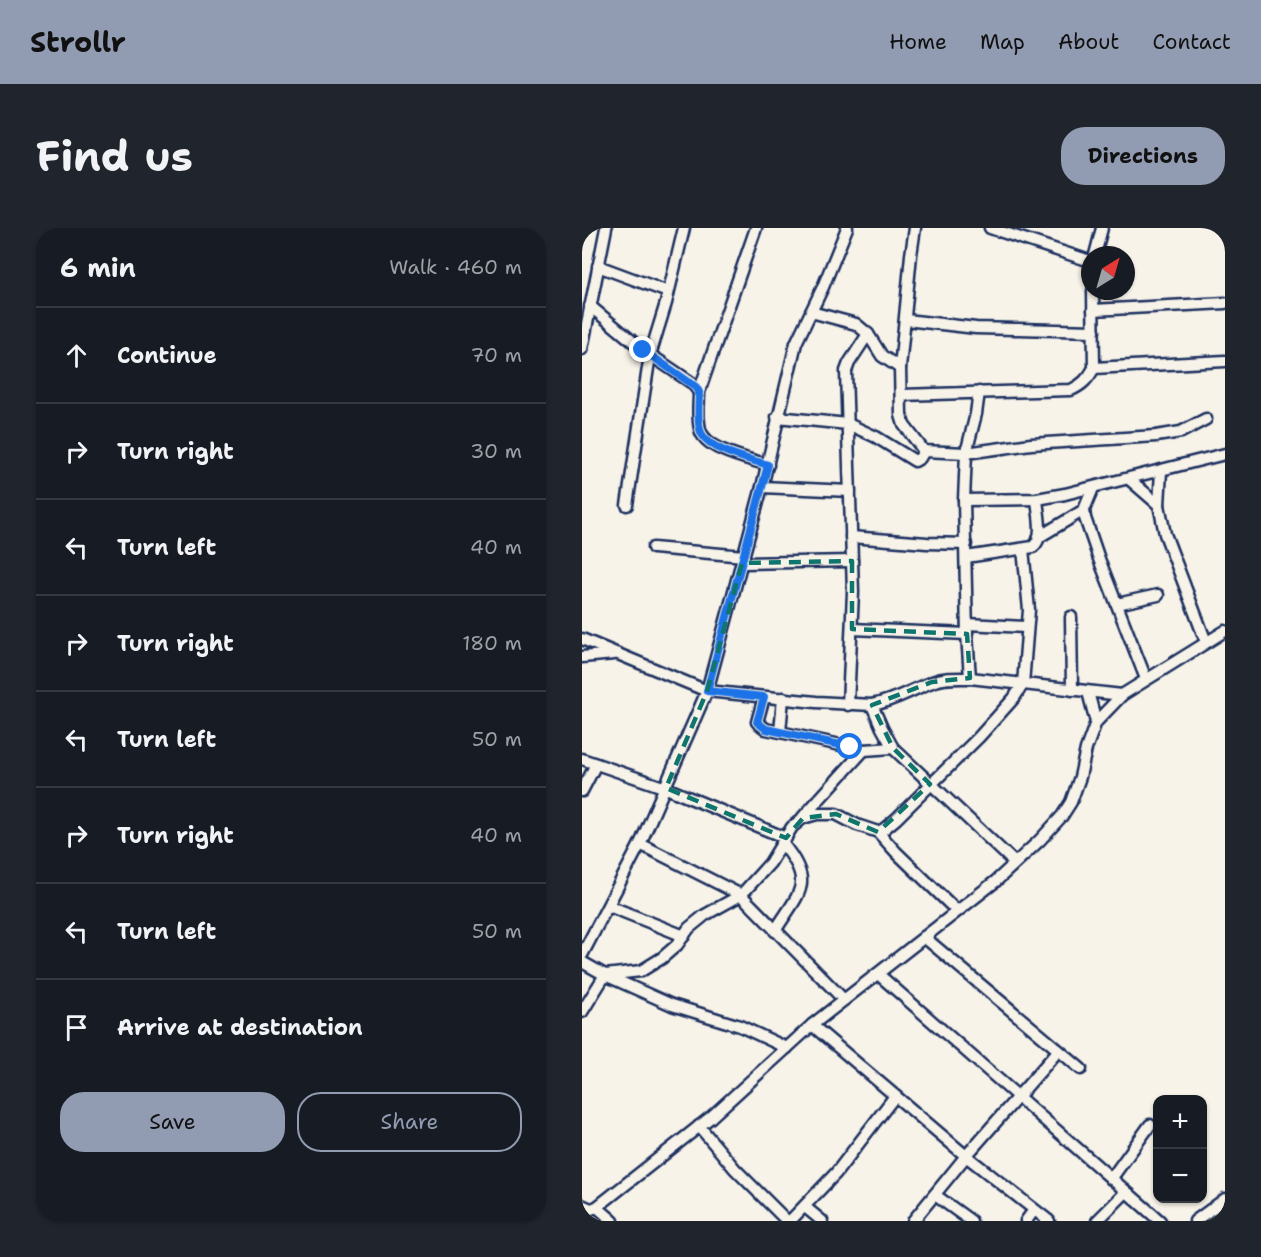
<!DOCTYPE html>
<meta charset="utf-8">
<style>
:root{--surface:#171b24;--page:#20242c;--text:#f1f3f6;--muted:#9ea1a6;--line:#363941;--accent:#919bb2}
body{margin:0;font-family:"Shantell Sans",sans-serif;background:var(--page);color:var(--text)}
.controls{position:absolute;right:18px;bottom:18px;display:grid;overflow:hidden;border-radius:12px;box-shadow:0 2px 4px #0004}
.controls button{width:54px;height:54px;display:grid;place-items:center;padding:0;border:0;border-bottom:2px solid var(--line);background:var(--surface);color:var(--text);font:30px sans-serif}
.compass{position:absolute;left:499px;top:18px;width:54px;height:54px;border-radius:50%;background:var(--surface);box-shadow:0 2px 4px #0004;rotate:37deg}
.stop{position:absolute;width:18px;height:18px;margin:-14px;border:4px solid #1a73e8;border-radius:50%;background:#fff}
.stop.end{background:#1a73e8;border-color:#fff;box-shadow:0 2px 6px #0008}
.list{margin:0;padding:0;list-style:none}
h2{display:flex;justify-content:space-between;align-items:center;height:78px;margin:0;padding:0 24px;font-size:26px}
h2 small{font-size:20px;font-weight:400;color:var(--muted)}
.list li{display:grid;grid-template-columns:39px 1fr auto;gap:18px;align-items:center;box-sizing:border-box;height:96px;padding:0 24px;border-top:2px solid var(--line)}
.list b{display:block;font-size:22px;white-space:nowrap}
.list em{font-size:20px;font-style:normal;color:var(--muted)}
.actions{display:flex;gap:12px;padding:18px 24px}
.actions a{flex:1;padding:14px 0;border:2px solid var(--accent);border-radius:24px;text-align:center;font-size:21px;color:var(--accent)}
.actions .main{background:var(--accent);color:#111}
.icon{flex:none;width:33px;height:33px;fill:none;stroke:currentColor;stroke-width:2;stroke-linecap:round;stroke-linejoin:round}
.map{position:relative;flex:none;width:643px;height:993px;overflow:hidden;border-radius:24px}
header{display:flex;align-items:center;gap:36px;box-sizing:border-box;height:84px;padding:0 30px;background:var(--accent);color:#111}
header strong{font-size:28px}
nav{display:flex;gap:33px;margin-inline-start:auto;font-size:21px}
.intro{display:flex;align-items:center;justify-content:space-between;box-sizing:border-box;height:144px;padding:0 36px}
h1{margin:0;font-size:42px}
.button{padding:15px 27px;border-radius:24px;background:var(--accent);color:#111;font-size:21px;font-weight:700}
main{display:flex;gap:36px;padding:0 36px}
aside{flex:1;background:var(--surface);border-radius:24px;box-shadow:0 2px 4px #0004}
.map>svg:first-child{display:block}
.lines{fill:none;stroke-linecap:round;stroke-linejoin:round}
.minor-casing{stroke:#1b2f5e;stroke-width:15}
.minor{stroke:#f7f3e8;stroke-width:10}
.route{stroke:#1a73e8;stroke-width:8}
.marked{fill:none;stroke:#0f766e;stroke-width:4.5;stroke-dasharray:12 8;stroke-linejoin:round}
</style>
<header>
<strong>Strollr</strong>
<nav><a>Home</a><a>Map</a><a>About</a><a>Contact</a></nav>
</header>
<div class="intro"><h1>Find us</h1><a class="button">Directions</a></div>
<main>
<aside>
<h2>6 min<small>Walk · 460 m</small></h2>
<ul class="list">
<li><svg class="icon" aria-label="ahead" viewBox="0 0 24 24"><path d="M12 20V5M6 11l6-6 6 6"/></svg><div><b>Continue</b></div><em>70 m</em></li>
<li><svg class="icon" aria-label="right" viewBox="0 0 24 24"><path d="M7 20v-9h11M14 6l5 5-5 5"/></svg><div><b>Turn right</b></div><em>30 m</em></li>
<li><svg class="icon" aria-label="left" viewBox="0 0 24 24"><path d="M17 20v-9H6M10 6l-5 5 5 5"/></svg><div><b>Turn left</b></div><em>40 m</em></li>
<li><svg class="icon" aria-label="right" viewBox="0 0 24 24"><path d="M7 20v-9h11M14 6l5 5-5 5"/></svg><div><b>Turn right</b></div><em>180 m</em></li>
<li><svg class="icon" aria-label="left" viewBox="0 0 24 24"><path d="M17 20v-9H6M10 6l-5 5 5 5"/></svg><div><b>Turn left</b></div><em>50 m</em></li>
<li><svg class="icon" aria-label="right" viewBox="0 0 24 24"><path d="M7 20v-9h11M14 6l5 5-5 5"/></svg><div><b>Turn right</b></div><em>40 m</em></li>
<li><svg class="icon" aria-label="left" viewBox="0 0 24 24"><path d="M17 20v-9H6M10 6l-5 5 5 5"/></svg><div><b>Turn left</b></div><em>50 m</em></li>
<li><svg class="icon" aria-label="arrive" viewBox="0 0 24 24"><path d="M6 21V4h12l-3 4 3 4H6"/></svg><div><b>Arrive at destination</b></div></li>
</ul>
<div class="actions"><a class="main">Save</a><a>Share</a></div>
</aside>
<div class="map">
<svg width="643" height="993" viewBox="0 0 643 993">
<rect width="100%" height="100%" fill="#f7f3e8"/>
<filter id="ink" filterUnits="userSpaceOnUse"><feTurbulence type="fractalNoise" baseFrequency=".0167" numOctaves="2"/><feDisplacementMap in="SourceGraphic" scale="12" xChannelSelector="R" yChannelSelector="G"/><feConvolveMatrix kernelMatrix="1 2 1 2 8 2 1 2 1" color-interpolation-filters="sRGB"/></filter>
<g filter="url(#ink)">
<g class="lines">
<!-- minor casing -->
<g class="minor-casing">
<g id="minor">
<path d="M174 0 117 164C117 176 115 189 118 201 122 222 168 231 186 237"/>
<polyline points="333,0 329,27 318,140 319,187 322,197 342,223 384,225 449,216 574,208 599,204 624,191"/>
<polyline points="408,0 508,33"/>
<polyline points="513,27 520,0"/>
<polyline points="16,38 86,64"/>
<polyline points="8,78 61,122 110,155 117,164"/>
<polyline points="511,82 643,75"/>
<polyline points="229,84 274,96 286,106 300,128 318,140"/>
<polyline points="324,92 394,100 512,103"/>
<polyline points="0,121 24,0"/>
<polyline points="512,140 643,133"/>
<path d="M319 167 489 162C500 157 506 151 512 140L511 63"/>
<polyline points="195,189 266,196 294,209 333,233 338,230 342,223"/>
<polyline points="579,243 577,277 583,306 624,414"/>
<polyline points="547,251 577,277"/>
<polyline points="180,259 268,263"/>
<polyline points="511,260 502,282 503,290 517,331 564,451"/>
<polyline points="382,272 455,271 483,266 643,226"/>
<polyline points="45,277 68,127 84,75 102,0"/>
<polyline points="269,309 345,315 384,316"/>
<polyline points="457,309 502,282"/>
<polyline points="71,320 162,328"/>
<path d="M384 329 451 319C463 309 456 286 455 271"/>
<polyline points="160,335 270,333"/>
<polyline points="535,376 576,367"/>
<polyline points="489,389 490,462"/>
<polyline points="385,396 444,399"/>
<polyline points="270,401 385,406"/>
<path d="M0 411 125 463 234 474 290 477C312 473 329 462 350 454 362 449 375 450 388 450L540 467"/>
<polyline points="0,429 32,426"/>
<polyline points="388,450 385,406 382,272 384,225 394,186 397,164"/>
<polyline points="506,464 514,494"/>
<polyline points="182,469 175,494 184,501 282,522 311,520"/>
<polyline points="266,477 271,364 264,143 267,135 286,106"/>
<polyline points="290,477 300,500 311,520 433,635"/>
<polyline points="198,504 201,470"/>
<polyline points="0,531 84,560 204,610"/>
<polyline points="0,563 14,536"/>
<polyline points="221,589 282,522"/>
<polyline points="296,604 302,601 314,591 397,509 432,470 441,456 447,382 441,321"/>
<polyline points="58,616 159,667 262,772"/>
<polyline points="27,678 102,708"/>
<path d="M193 703C217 664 234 656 200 615"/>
<polyline points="342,709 499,841"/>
<polyline points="0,727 58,616 125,463 180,259 214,115 241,59 265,0"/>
<polyline points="0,734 23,747 90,777 158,798 205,820"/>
<polyline points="296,746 578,993"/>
<polyline points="0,784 23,747 59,743 80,730 95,717 107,700 123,687 159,667 188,635 210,599 221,590 235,586 254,586 275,597 296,604 314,624 375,683"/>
<polyline points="230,797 384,928 467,993"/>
<polyline points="117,898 153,941 205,993"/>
<polyline points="529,951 568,897"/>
<polyline points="353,967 389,993"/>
<polyline points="0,977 9,981 15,979 129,889 230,797 414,653 458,612 480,588 489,574 498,549 504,521 514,494 540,467 643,403"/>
<polyline points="15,979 31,993"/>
<polyline points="223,979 240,993"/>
<polyline points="208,993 254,945 313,868"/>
<polyline points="331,993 384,928 476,823"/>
<polyline points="444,993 452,982"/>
<polyline points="515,993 544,964"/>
<polyline points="613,993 643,971"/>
</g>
</g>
<!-- minor -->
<use href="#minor" class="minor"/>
</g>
</g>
<g class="lines" filter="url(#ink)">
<!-- route -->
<path class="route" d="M61 122 114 159 117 164C117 176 115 189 118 201 122 222 168 231 186 237L125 463 182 469 175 494 184 501 268 519"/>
</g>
<!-- marked area -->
<path class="marked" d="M270 333V401L385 406 388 450 350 454 290 477 311 520 348 556 296 604 254 586 221 590 204 610 84 560 125 463 160 335Z"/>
</svg>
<div class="controls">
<button>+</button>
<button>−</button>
</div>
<svg class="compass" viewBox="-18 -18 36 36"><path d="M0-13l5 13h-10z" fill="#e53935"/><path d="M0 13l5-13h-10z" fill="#9ea1a6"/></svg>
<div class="stop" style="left:268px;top:519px"></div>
<div class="stop end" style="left:61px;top:122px"></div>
</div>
</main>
